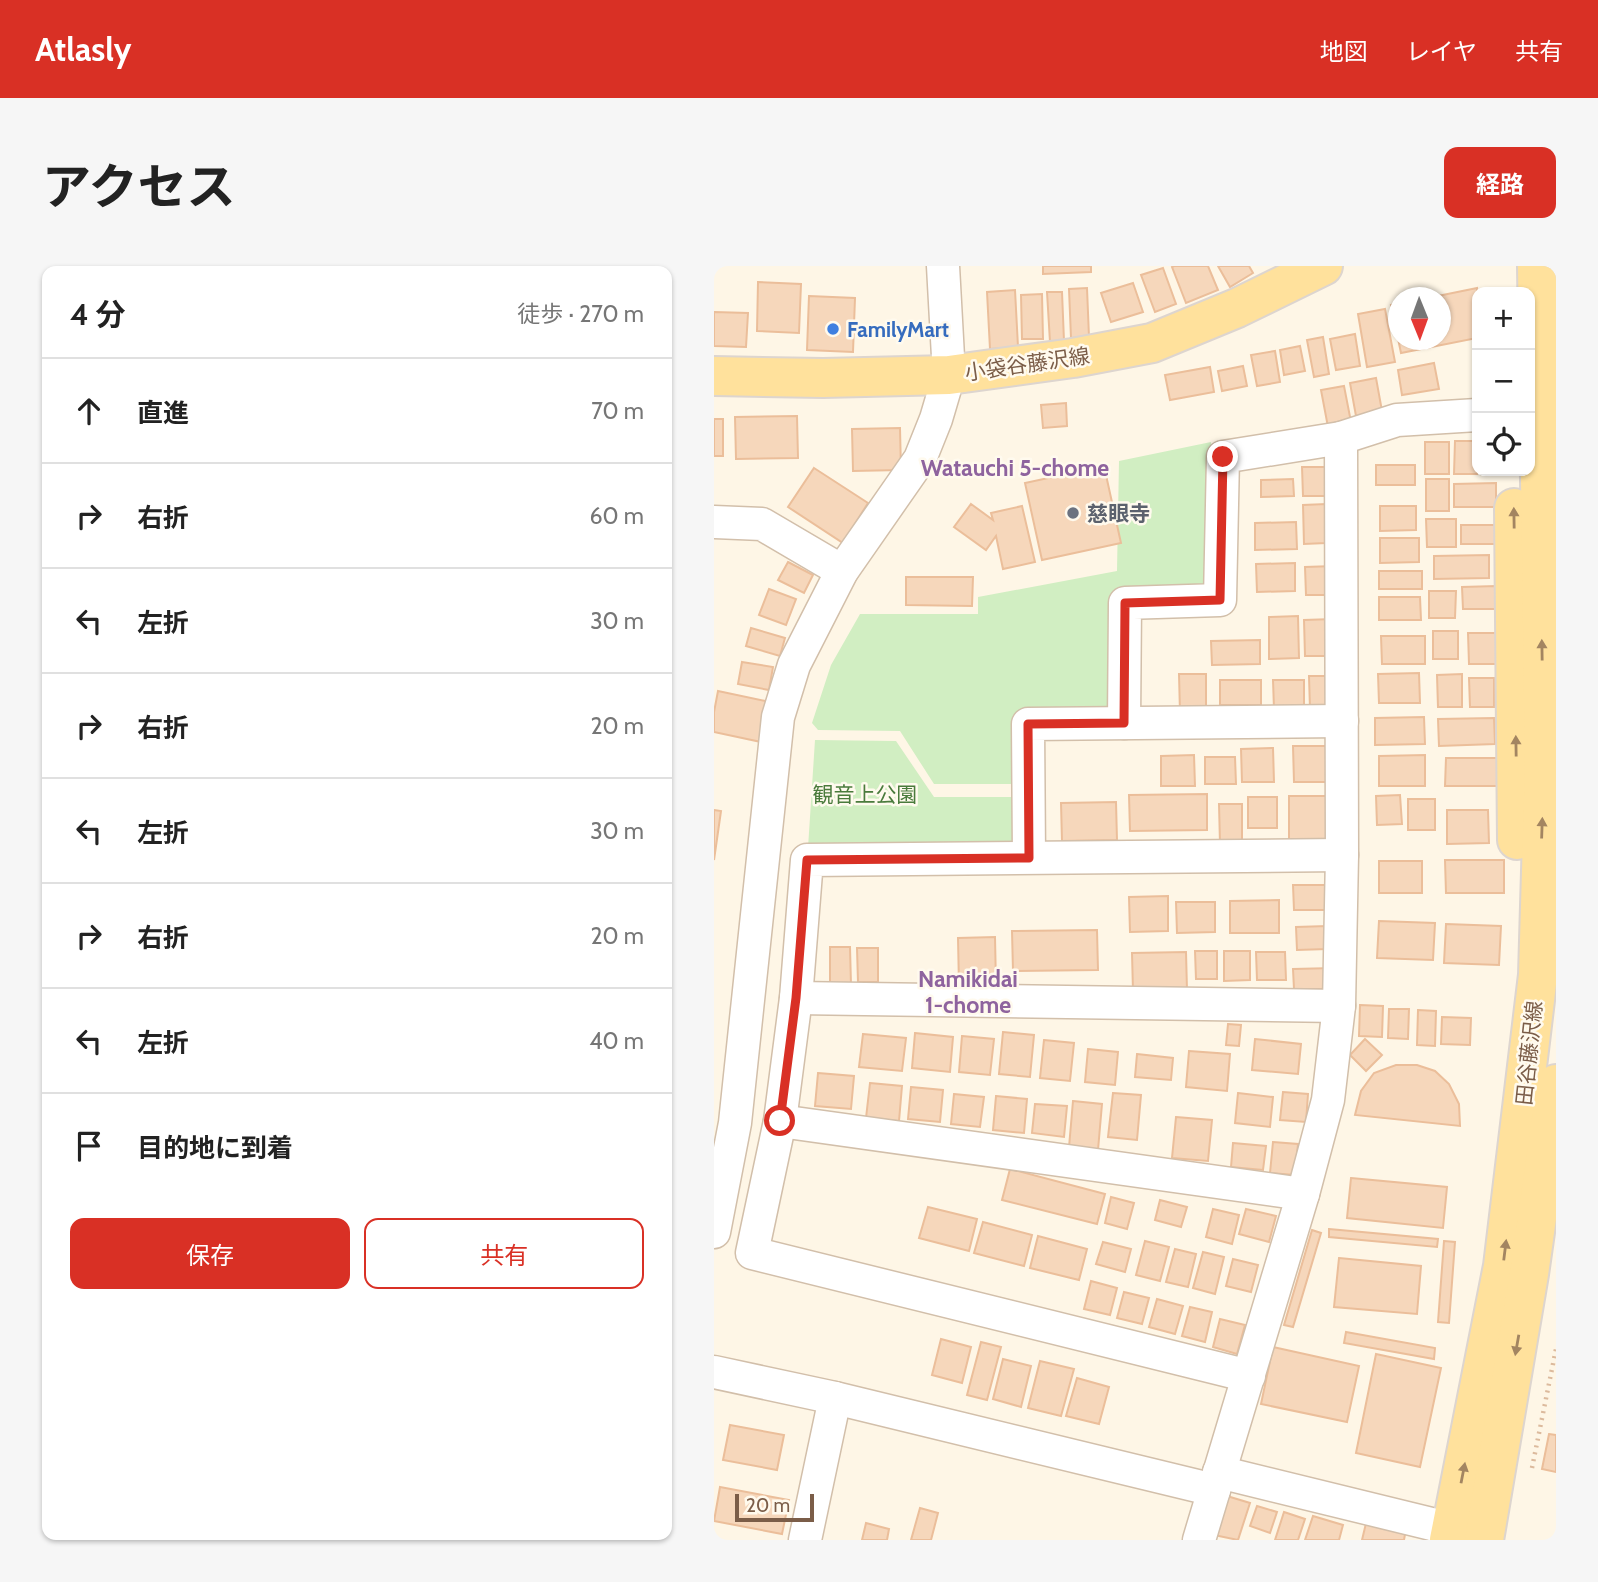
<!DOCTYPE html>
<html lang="ja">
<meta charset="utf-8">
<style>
:root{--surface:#fff;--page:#f6f6f6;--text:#222;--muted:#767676;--line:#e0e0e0;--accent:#d93025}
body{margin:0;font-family:Cabin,"Noto Sans JP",sans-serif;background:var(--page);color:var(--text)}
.controls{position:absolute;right:21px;top:21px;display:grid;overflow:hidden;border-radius:14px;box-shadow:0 2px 5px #0004}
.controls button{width:63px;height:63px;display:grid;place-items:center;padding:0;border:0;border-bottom:2px solid var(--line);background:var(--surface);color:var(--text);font:35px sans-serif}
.compass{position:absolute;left:674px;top:21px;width:63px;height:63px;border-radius:50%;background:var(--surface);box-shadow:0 2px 5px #0004;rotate:179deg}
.scale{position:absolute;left:21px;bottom:18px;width:79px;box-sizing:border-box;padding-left:7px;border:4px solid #7b5d48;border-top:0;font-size:19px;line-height:24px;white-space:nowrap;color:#7b5d48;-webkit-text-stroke:5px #fffaee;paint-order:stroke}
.stop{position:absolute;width:21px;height:21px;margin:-16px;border:5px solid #d93025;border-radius:50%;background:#fff}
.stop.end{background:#d93025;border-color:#fff;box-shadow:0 2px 7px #0008}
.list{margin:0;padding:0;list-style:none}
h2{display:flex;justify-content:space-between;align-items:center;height:91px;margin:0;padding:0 28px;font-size:30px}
h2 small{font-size:23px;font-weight:400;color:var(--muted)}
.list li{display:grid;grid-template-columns:46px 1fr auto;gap:21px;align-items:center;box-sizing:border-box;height:105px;padding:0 28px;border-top:2px solid var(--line)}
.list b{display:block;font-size:26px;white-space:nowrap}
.list em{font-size:23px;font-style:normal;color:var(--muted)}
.actions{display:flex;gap:14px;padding:21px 28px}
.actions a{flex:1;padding:16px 0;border:2px solid var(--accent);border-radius:14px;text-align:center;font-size:24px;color:var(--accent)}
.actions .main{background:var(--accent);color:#fff}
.icon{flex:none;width:38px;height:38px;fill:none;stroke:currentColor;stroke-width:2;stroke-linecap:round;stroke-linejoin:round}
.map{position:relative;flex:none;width:842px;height:1274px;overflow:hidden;border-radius:14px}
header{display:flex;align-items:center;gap:42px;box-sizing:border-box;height:98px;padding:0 35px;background:var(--accent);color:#fff}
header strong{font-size:33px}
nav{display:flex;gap:38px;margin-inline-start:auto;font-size:24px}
.intro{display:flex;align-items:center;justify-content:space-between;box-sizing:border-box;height:168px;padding:0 42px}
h1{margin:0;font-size:49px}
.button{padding:18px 32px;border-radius:14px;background:var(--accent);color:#fff;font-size:24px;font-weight:700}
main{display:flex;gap:42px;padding:0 42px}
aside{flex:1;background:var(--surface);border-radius:14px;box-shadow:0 2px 5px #0004}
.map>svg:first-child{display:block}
.green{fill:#d1eec2}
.building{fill:#f6d7bb;stroke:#ebbe9a;stroke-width:2}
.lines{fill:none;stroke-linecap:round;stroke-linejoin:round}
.minor-casing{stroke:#d2bfaa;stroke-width:35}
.major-casing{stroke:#ddd5cf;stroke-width:42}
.path{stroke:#dcba9d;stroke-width:4.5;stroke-dasharray:2 5;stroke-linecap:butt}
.minor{stroke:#fff;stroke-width:32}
.major{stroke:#ffe19c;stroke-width:38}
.oneway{fill:#a38561}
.route{stroke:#d93025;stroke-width:9}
.shop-dot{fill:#3f7fe0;stroke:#fffaee;stroke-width:2.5}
.worship-dot{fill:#6b7280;stroke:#fffaee;stroke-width:2.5}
.labels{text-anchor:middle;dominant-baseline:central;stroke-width:5;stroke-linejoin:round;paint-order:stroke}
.shop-label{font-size:21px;font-weight:bold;fill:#366cbe;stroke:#fffaee;text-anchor:start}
.street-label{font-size:21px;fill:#7b5d48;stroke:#fffaee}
.worship-label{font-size:21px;font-weight:bold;fill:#5b616d;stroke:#fffaee;text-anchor:start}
.park-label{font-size:21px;fill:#4a7b3c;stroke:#fffaee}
.neighbourhood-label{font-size:23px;font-weight:bold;fill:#8e639e;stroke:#fffaee}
</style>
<header>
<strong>Atlasly</strong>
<nav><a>地図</a><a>レイヤ</a><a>共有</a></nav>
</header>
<div class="intro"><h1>アクセス</h1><a class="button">経路</a></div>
<main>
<aside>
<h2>4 分<small>徒歩 · 270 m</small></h2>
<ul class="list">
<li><svg class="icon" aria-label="ahead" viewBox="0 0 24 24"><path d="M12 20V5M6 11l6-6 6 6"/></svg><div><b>直進</b></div><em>70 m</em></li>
<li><svg class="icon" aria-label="right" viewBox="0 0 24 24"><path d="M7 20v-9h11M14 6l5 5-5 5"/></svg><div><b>右折</b></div><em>60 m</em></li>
<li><svg class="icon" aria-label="left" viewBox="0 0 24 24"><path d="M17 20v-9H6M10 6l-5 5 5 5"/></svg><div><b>左折</b></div><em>30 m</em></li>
<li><svg class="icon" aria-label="right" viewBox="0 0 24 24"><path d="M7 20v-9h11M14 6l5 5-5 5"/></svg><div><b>右折</b></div><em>20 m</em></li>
<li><svg class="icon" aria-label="left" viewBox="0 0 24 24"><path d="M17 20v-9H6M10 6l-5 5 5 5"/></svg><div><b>左折</b></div><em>30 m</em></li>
<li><svg class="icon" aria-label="right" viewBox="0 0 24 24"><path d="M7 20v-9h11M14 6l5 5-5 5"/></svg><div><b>右折</b></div><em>20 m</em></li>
<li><svg class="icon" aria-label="left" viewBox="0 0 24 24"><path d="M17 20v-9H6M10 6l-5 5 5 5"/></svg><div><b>左折</b></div><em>40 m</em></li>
<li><svg class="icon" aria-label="arrive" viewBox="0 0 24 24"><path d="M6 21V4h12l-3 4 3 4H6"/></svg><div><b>目的地に到着</b></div></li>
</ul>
<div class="actions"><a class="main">保存</a><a>共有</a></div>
</aside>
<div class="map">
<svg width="842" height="1274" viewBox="0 0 842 1274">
<rect width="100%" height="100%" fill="#fef6e6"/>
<!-- green -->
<g class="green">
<polygon points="497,176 495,317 488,323 399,326 400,436 392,444 304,445 305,518 220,518 186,465 104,464 98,457 117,399 146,348 264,348 264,331 403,305 405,195"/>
<polygon points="101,474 182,475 220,531 304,531 304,579 94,582"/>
</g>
<!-- building -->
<g class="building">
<polygon points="329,0 377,0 377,6 329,8"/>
<polygon points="460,0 494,0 504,24 472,37 458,1"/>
<polygon points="504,0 535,0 539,7 516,21"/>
<polygon points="449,2 462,38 441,46 427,9"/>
<polygon points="44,16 87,18 85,67 43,65"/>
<polygon points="419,17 429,46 397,56 387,27"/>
<polygon points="373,22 375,71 357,72 355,23"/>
<polygon points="763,22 763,72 687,87 677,39 684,37 684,74 726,74 726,32 714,32"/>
<polygon points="301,24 304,81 276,83 273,26"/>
<polygon points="333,26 348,26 350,75 336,76"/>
<polygon points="328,28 329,73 308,73 307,29"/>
<polygon points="95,30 141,32 139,86 93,84"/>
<polygon points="671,43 681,96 653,101 644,48"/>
<polygon points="0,46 34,47 32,81 0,80"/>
<polygon points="641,68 646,100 622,104 616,73"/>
<polygon points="609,71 615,108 600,111 593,74"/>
<polygon points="586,80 591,105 570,109 566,84"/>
<polygon points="561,85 566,116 543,120 537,89"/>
<polygon points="720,97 725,123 688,129 684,104"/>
<polygon points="529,100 533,120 508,125 504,105"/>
<polygon points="496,101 500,126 456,134 451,109"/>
<polygon points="662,112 668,145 642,150 636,117"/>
<polygon points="630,120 637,156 614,161 607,124"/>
<polygon points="352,137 353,160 329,162 327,139"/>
<polygon points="83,150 84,192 22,193 21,151"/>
<rect x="0" y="153" width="9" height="37"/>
<polygon points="186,162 187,204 139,205 138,163"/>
<polygon points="741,175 763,175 763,208 740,208"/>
<rect x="711" y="176" width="24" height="32"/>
<rect x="662" y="199" width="39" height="20"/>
<polygon points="390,200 407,277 328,294 311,217"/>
<polygon points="588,201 616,201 616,230 589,230"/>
<polygon points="100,202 154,237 129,277 74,241"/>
<polygon points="579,213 580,230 547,231 547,214"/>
<rect x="712" y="213" width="23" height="32"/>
<polygon points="782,217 782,241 740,241 740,218"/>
<polygon points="257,238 279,254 277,247 308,240 321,296 289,303 282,270 272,284 240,261"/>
<polygon points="612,238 612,277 590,278 589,239"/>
<polygon points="666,240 702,240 702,264 666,265"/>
<polygon points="712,253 742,253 742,281 713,281"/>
<polygon points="582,256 583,283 541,284 541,257"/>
<rect x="747" y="259" width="40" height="19"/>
<polygon points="666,272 705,272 705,296 666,297"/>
<polygon points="775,289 775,312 720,313 720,290"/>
<polygon points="74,296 99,309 90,327 64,314"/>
<polygon points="581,297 581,325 543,326 542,298"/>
<polygon points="620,300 621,329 592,329 591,301"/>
<rect x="665" y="305" width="43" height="18"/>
<polygon points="192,311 259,311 258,340 192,339"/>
<polygon points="782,320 782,343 749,343 748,321"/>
<polygon points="55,323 82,333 72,359 45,349"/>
<polygon points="715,325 742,325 741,352 715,352"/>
<polygon points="665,331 706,331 707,354 665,354"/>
<polygon points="584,350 585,392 555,393 555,351"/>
<polygon points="619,353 619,390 591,390 590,354"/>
<polygon points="37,362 71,372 66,390 32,380"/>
<rect x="719" y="365" width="25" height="28"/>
<polygon points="754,367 783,367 783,398 755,398"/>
<polygon points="667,370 711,370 711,398 668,398"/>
<polygon points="546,374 546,398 498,399 497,375"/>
<polygon points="28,396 59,401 55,424 24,418"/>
<polygon points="705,407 706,437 665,437 664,408"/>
<polygon points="465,408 492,408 492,447 466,447"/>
<polygon points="748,408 748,441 724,441 723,409"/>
<polygon points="595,410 618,410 618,443 596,443"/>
<polygon points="755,412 780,412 780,441 756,441"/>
<rect x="506" y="414" width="41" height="25"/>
<polygon points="559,414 590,414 590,443 560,443"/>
<polygon points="4,425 56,436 47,476 0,466 0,446"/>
<polygon points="710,451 711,478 661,479 661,452"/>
<polygon points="780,452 781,478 725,480 724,453"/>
<polygon points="579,480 618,480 619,516 580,516"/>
<polygon points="559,482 560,516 528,516 527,483"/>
<polygon points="480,489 481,520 447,520 447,490"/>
<polygon points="711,489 711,520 665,520 665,490"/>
<polygon points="491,491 521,491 522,518 491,518"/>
<polygon points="732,492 786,492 786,520 731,520"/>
<polygon points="493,528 493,564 416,565 415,529"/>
<polygon points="686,529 688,558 663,559 662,530"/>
<polygon points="575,530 619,530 620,573 575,574"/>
<rect x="534" y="531" width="29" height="31"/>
<rect x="694" y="533" width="27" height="31"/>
<polygon points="402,536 403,574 348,575 347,537"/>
<polygon points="505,538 528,538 528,578 506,578"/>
<polygon points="0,544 7,545 0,594"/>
<polygon points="733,544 774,544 775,577 733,578"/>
<polygon points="731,594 790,594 790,627 732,627"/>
<rect x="665" y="595" width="43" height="32"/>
<polygon points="579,619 620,619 620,644 580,644"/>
<polygon points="454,630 454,665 416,666 415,631"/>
<polygon points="565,634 565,667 516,667 516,635"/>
<polygon points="462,636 501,636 501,666 463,667"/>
<polygon points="665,655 721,657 719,694 663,692"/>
<polygon points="732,658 787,660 785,699 730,697"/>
<polygon points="613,660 613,683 583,684 582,661"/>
<polygon points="383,664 384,704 299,705 298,665"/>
<polygon points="281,671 282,719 245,720 244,672"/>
<polygon points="116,681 136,681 137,719 116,719"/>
<polygon points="143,682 164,682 164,716 144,716"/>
<polygon points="481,685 503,685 503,713 482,713"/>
<polygon points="510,685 536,685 536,714 510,715"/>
<polygon points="472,686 473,724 419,725 418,687"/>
<polygon points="542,686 571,686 572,714 543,714"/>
<polygon points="620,702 620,723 580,723 579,703"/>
<polygon points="646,739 669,740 668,771 645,770"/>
<polygon points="675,743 695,743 694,773 674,772"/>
<polygon points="704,744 722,745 721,780 703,779"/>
<polygon points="728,751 757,752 756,779 727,778"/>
<polygon points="514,758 527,759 525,780 512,779"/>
<polygon points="289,766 320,769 316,811 285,808"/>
<polygon points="201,767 239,771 236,806 198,802"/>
<polygon points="149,768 192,772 188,805 145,801"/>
<polygon points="248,770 280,773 276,809 245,806"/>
<polygon points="541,773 587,778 584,808 538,804"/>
<polygon points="651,773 668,789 652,805 636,789"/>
<polygon points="330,774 360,777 356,815 326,812"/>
<polygon points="374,783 404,786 401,819 371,816"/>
<polygon points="475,785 516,788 513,825 472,821"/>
<polygon points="423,788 459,792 457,814 421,811"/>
<polygon points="682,799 703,799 721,805 735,818 745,838 746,860 641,849 647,825 660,807"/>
<polygon points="104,807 140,810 137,843 101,840"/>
<polygon points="156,817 188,820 185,855 152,852"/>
<polygon points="197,821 229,824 226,856 194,853"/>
<polygon points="569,826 594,828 592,856 566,854"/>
<polygon points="399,827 427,829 423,874 394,871"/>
<polygon points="524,827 559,831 556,861 521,857"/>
<polygon points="240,828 270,831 266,861 237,858"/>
<polygon points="282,830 313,833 310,867 279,864"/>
<polygon points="359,835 388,838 384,884 355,881"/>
<polygon points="321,838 353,840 350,871 318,867"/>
<polygon points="462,851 498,854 494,895 458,892"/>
<polygon points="559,876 584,878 581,909 556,907"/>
<polygon points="519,877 552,880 549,904 517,901"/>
<polygon points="296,903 391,928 383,958 288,934"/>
<polygon points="637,912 733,921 729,962 633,952"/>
<polygon points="397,931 420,937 413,963 391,957"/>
<polygon points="446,934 473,941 467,961 441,954"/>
<polygon points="214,941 263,953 255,985 205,972"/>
<polygon points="499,943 525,949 518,978 492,971"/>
<polygon points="532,943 562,950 555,976 525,968"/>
<polygon points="269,956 318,969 310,1000 260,987"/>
<polygon points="615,963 724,973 723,981 615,971"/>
<polygon points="598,964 607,967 579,1061 570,1059"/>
<polygon points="324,970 373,983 365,1014 316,1002"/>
<polygon points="431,975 455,981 446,1015 422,1009"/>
<polygon points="730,975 741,976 735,1057 724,1056"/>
<polygon points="389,976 417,983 411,1006 382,998"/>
<polygon points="461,983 482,988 474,1021 452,1016"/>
<polygon points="489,986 510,991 501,1028 479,1022"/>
<polygon points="625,992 707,1000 703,1048 620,1041"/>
<polygon points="519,993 544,999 537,1026 512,1020"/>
<polygon points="377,1015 403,1022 396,1049 370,1043"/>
<polygon points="410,1026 435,1032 428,1058 403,1052"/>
<polygon points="443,1033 469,1040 461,1068 435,1061"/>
<polygon points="476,1041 498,1046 491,1076 468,1070"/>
<polygon points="506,1053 531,1059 523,1088 499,1081"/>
<polygon points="632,1066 721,1082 720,1093 630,1077"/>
<polygon points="227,1073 257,1081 248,1117 218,1109"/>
<polygon points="267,1076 287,1081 273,1134 253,1129"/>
<polygon points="559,1081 645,1100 633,1156 547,1138"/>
<polygon points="662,1088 727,1102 706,1201 642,1187"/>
<polygon points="289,1093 317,1100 307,1141 279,1133"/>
<polygon points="326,1095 360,1103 347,1150 314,1142"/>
<polygon points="363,1112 395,1121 385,1158 352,1150"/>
<polygon points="16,1159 70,1169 63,1204 9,1194"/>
<polygon points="835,1168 842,1169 842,1206 828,1203"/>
<polygon points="6,1221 75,1234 68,1268 0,1255"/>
<polygon points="513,1230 536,1237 524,1274 500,1269"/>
<polygon points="543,1240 563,1246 556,1267 536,1260"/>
<polygon points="206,1242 224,1247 217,1274 197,1274"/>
<polygon points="570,1246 591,1253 584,1274 561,1274"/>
<polygon points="599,1250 629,1259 625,1274 591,1274"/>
<polygon points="653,1253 692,1263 690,1274 648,1274"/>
<polygon points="152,1257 175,1263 173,1274 148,1274"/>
</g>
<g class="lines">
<!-- minor casing -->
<g class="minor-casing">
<g id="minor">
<polyline points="0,256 48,258 128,305"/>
<polyline points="410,457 411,337 506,334 509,191 627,172"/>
<polyline points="315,591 314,458 628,455"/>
<polyline points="82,732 625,740"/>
<polyline points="66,855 589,928"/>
<polyline points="0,966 21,857 64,451 80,399 128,305 206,193 222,153 235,109 229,0"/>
<polyline points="0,1106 121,1132 500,1224"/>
<polyline points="535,1110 38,987 66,855 82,732 93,594 628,589"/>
<polyline points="505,1206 738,1263"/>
<polyline points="91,1274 121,1132"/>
<polyline points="485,1274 589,928 614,834 625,740 628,589 627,172 683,154 763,149"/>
</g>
</g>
<!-- major casing -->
<g class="major-casing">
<g id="major">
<polyline points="0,110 109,112 235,109 359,92 438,77 523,42 609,0"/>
<polyline points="800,242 803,574"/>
<polyline points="735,1274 789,1000 824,709 830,501 823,0"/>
<polyline points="770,1274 815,1008 842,818"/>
</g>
</g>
<!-- path -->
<polyline class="path" points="818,1202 842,1083"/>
<!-- minor -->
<use href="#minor" class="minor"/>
<!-- major -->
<use href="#major" class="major"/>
</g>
<!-- one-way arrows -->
<defs><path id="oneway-solid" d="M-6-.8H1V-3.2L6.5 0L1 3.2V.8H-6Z" transform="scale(1.75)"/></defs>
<g class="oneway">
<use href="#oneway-solid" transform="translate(800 252) rotate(-91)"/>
<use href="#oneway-solid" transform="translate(828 384) rotate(-91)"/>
<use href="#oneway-solid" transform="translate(802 480) rotate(-91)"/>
<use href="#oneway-solid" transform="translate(828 562) rotate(-88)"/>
<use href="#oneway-solid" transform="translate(791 984) rotate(-83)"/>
<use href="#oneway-solid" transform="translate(803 1079) rotate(100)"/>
<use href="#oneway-solid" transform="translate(749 1207) rotate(-79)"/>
</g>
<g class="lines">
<!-- route -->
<polyline class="route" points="66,855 82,732 93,594 315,592 314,458 410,457 411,337 506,334 509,191"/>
</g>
<!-- markers -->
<circle class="shop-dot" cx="119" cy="63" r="7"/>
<circle class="worship-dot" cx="359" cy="247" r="7"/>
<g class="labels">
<!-- shop labels -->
<g class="shop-label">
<text x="133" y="63">FamilyMart</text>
</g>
<!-- street labels -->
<g class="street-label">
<text transform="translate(313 98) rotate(-8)">小袋谷藤沢線</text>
<text transform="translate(815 787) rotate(-84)">田谷藤沢線</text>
</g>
<!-- worship labels -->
<g class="worship-label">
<text x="373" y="247">慈眼寺</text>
</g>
<!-- park labels -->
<g class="park-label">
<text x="151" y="528">観音上公園</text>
</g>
<!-- neighbourhood labels -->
<g class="neighbourhood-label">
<text x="301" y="202">Watauchi 5-chome</text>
<text x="254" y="713">Namikidai<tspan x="254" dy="26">1-chome</tspan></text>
</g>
</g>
</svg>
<div class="controls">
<button>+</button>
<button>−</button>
<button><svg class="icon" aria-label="locate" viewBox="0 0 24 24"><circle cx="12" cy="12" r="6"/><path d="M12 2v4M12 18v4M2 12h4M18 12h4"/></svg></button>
</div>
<svg class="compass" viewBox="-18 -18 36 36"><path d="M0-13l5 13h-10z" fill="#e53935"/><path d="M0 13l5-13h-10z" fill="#767676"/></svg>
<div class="scale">20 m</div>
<div class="stop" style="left:66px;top:855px"></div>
<div class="stop end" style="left:509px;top:191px"></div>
</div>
</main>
